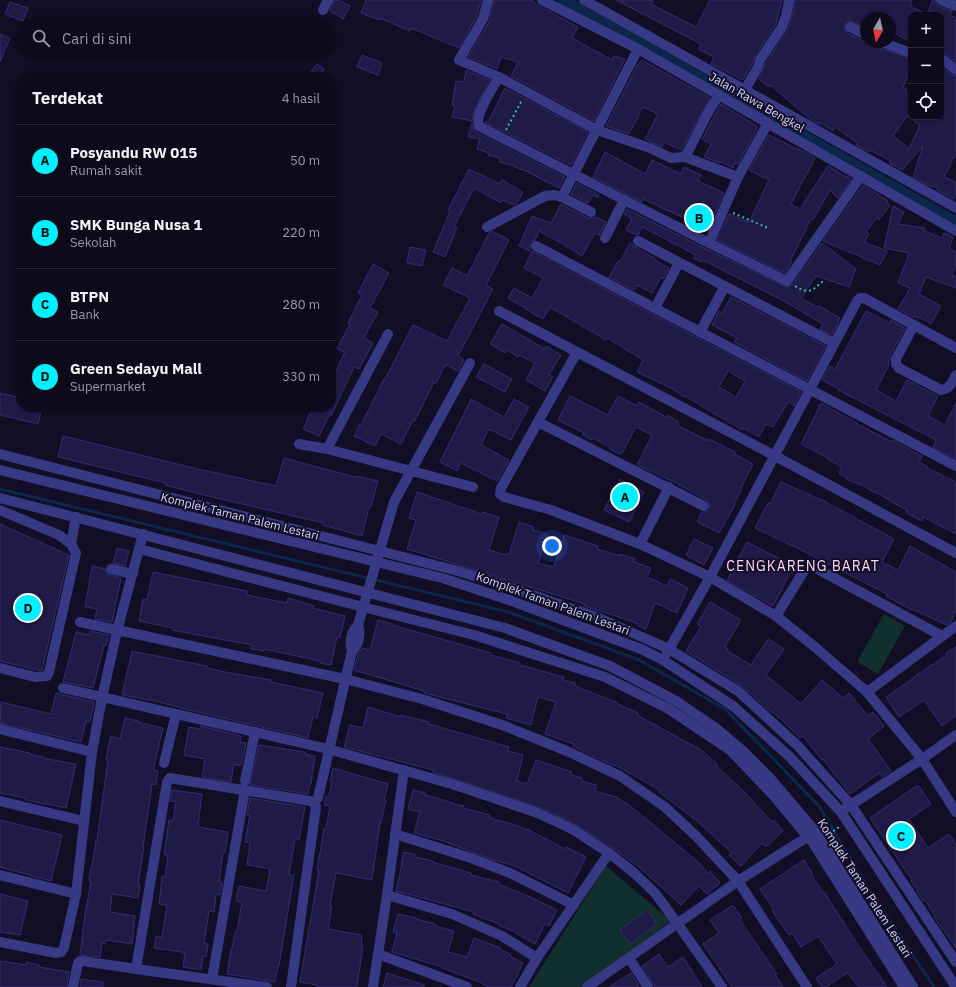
<!DOCTYPE html>
<html lang="id">
<meta charset="utf-8">
<style>
:root{--surface:#0d0a1c;--page:#161325;--text:#f1f3f6;--muted:#9a9aa3;--line:#2d2b3b;--accent:#00f0fd}
body{margin:0;font-family:"IBM Plex Sans",sans-serif;background:var(--page);color:var(--text)}
.controls{position:absolute;right:12px;top:12px;display:grid;overflow:hidden;border-radius:8px;box-shadow:0 1px 3px #0004}
.controls button{width:36px;height:36px;display:grid;place-items:center;padding:0;border:0;border-bottom:1px solid var(--line);background:var(--surface);color:var(--text);font:20px sans-serif}
.compass{position:absolute;left:860px;top:12px;width:36px;height:36px;border-radius:50%;background:var(--surface);box-shadow:0 1px 3px #0004;rotate:189deg}
.you{position:absolute;left:552px;top:546px;width:14px;height:14px;margin:-10px;border:3px solid #fff;border-radius:50%;background:#1a73e8;box-shadow:0 0 0 6px #1a73e833}
.badge{display:grid;place-items:center;width:26px;height:26px;border-radius:50%;background:var(--accent);color:#111;font-size:13px;font-weight:700}
.pin{position:absolute;translate:-50% -50%;border:2px solid #fff;box-shadow:0 1px 4px #0006}
.list{margin:0;padding:0;list-style:none}
h2{display:flex;justify-content:space-between;align-items:center;height:52px;margin:0;padding:0 16px;font-size:17px}
h2 small{font-size:13px;font-weight:400;color:var(--muted)}
.list li{display:grid;grid-template-columns:26px 1fr auto;gap:12px;align-items:center;box-sizing:border-box;height:72px;padding:0 16px;border-top:1px solid var(--line)}
.list b{display:block;font-size:15px;white-space:nowrap}
.list p{margin:0;font-size:13px;white-space:nowrap;color:var(--muted)}
.list em{font-size:13px;font-style:normal;color:var(--muted)}
.icon{flex:none;width:22px;height:22px;fill:none;stroke:currentColor;stroke-width:2;stroke-linecap:round;stroke-linejoin:round}
.map{position:relative;flex:none;width:956px;height:987px;overflow:hidden}
.search{position:absolute;background:var(--surface);box-shadow:0 1px 3px #0004;left:16px;top:16px;width:320px;height:44px;display:flex;align-items:center;gap:10px;box-sizing:border-box;padding:0 14px;border-radius:22px;color:var(--muted);font-size:15px}
.panel{position:absolute;background:var(--surface);box-shadow:0 1px 3px #0004;left:16px;top:72px;width:320px;height:340px;border-radius:16px}
.map>svg:first-child{display:block}
.green{fill:#112f2d}
.lines{fill:none;stroke-linecap:round;stroke-linejoin:round}
.stream{stroke:#0c274b;stroke-width:3}
.canal{stroke:#0c274b;stroke-width:11}
.building{fill:#201a46;stroke:#362b73;fill-rule:evenodd}
.path{stroke:#2cb9aa;stroke-width:2;stroke-dasharray:2 3;stroke-linecap:butt}
.minor{stroke:#383985;stroke-width:10}
.labels{text-anchor:middle;dominant-baseline:central;stroke-width:4;stroke-linejoin:round;paint-order:stroke}
.street-label{font-size:12px;fill:#d5d2ff;stroke:#110e25}
.quarter-label{font-size:14px;letter-spacing:1px;fill:#ffd4f1;stroke:#110e25}
</style>
<div class="map">
<svg width="956" height="987" viewBox="0 0 956 987">
<rect width="100%" height="100%" fill="#110e25"/>
<!-- green -->
<g class="green">
<polygon points="884,614 905,626 878,674 857,662"/>
<polygon points="606,866 671,921 581,987 529,987"/>
</g>
<g class="lines">
<!-- stream -->
<polyline class="stream" points="0,489 508,612 639,660 725,709 819,806 866,885 934,987"/>
<!-- canal -->
<polyline class="canal" points="563,0 956,222"/>
</g>
<!-- building -->
<g class="building">
<polygon points="334,0 338,0 350,6 343,19 330,11"/>
<polygon points="366,0 481,0 477,16 459,48 411,28 410,31 380,18 379,20 361,13"/>
<polygon points="494,0 532,0 539,6 578,27 572,38 612,60 614,56 625,59 594,121 511,76 518,62 501,57 497,69 468,57 489,22"/>
<polygon points="616,0 653,0 651,4 696,27 710,0 782,0 776,24 755,56 752,64 743,80 711,64 714,57 698,49 701,44"/>
<path d="M795 0H911V7L927 14 933 0H935L936 4 938 6 952 11 950 15 956 18V62L945 53 941 52V15H911V42L890 31V18H866V28L849 21 846 22 844 27 847 33 863 41 875 44 879 48 911 59 907 73 909 74 903 87 907 90 906 93 911 96V117H941V66L952 75 956 76V153L944 177 956 182V193L954 199 937 190 938 188 928 185 913 177 923 146 902 170 889 163 891 161 870 150 869 152 856 145 857 143 835 127 833 131 821 123 820 124 813 121 770 85 768 87 759 79 766 63 788 29 792 17ZM907 116 920 125 909 149 893 136Z"/>
<polygon points="10,2 28,8 23,21 5,14"/>
<polygon points="0,34 10,38 0,62"/>
<polygon points="362,55 382,63 378,75 357,67"/>
<polygon points="642,60 710,98 681,150 664,142 662,147 645,139 658,114 643,107 629,134 606,126 638,64 639,64"/>
<polygon points="317,64 324,69 319,77 311,72"/>
<polygon points="466,70 490,80 476,106 472,121 452,117 455,106 452,105 456,81 464,82"/>
<polygon points="505,88 588,132 571,165 485,122 488,122"/>
<polygon points="721,104 757,126 756,129 757,129 738,164 735,163 733,168 721,162 720,163 704,157 711,144 702,139"/>
<polygon points="472,123 474,130 476,132 565,177 559,188 522,169 521,170 511,165 499,162 500,158 488,155 489,153 477,149 480,139 468,137"/>
<polygon points="769,135 799,150 799,149 815,158 791,204 800,209 828,166 846,177 847,176 851,179 838,198 830,190 813,220 811,219 790,261 792,262 785,273 717,240 729,214 749,222 769,180 749,170"/>
<polygon points="605,152 645,174 652,160 681,174 684,167 701,175 698,181 724,193 708,229 643,199 642,202 593,177"/>
<polygon points="469,169 500,184 502,180 523,192 517,203 514,205 502,200 501,203 474,188 454,227 457,228 445,257 433,252 450,211 448,210"/>
<polygon points="577,183 599,195 598,198 593,195 588,203 571,194"/>
<polygon points="863,185 888,201 887,203 890,205 879,220 876,218 866,232 869,234 864,242 887,251 880,265 823,241"/>
<polygon points="561,204 588,218 592,218 595,217 606,222 599,235 595,233 582,256 563,244 539,231 535,240 530,243 530,251 519,246 532,216 551,223"/>
<polygon points="893,206 904,212 898,224 925,228 924,231 942,238 944,233 953,237 949,249 956,252 956,265 952,275 956,276 956,288 926,277 919,294 941,306 931,324 919,317 918,318 914,316 913,317 898,309 910,288 898,283 909,253 884,248"/>
<polygon points="627,209 706,249 787,287 792,285 822,243 856,269 849,287 816,276 802,297 802,299 817,307 818,305 840,318 832,335 820,329 823,324 780,299 703,260 702,262 694,258 696,255 642,227 638,235 636,235 626,230 632,219 624,214"/>
<polygon points="492,231 509,240 486,285 493,289 458,356 464,360 458,371 447,365 444,367 436,383 434,382 415,421 413,420 401,444 381,434 375,446 354,436 360,424 361,425 384,379 385,379 413,325 447,341 470,298 443,285 452,268 467,276 489,233"/>
<polygon points="630,243 640,250 655,258 654,260 669,268 663,279 661,277 652,293 637,285 634,290 609,277 618,261 620,262"/>
<polygon points="410,247 426,250 422,266 407,263"/>
<path d="M532 251 801 392 794 406 788 402 773 427 766 424 759 437 744 428 742 430 685 396 684 397 673 389 637 372 643 360 607 338 606 340 601 337 550 307 543 319 525 309V308L508 298 514 288 532 298 543 278 524 268ZM728 371 745 381 736 397 719 387Z"/>
<polygon points="373,264 389,273 370,308 378,312 364,338 373,343 359,369 354,367 331,416 331,411 319,436 303,429 313,407 331,407 331,381 345,352 337,349 350,324 348,323 362,295 358,293"/>
<polygon points="731,297 826,346 807,381 734,342 737,338 712,325 719,311 722,313"/>
<polygon points="866,311 890,323 891,320 905,328 890,356 888,367 876,390 896,401 907,380 938,396 928,416 945,425 956,403 956,459 933,447 936,440 838,390 839,389 822,380 830,366 835,369"/>
<polygon points="502,324 545,349 546,346 561,355 549,375 553,377 545,391 526,380 535,363 519,355 518,357 507,350 505,353 490,344"/>
<polygon points="484,364 512,379 505,392 476,377"/>
<polygon points="0,393 21,398 21,407 42,407 38,424 0,415"/>
<polygon points="570,396 608,415 618,396 637,406 639,402 666,417 667,415 679,422 677,425 709,441 709,439 735,452 734,454 753,464 741,488 742,488 734,504 735,505 719,533 697,522 702,512 707,512 710,509 710,505 707,500 672,481 637,465 652,435 636,427 621,455 610,449 610,447 593,438 592,440 583,435 584,433 558,420"/>
<polygon points="471,399 504,417 514,399 529,407 511,440 489,429 481,445 509,460 497,481 461,463 457,471 440,462"/>
<polygon points="821,403 857,423 857,424 892,442 892,440 922,456 919,462 928,467 927,468 956,482 956,534 923,517 922,521 906,513 907,510 890,501 890,500 855,482 855,483 846,479 847,478 839,474 842,467 827,459 828,458 801,444"/>
<polygon points="63,436 198,469 276,486 284,458 355,477 355,476 378,481 371,507 369,507 362,536 323,525 323,523 204,495 165,485 166,483 58,457"/>
<polygon points="620,479 644,492 629,522 604,510"/>
<polygon points="781,482 824,501 894,539 882,562 898,570 910,546 956,572 956,611 951,622 947,625 912,609 912,610 886,596 887,594 799,549 755,528 768,503 770,504"/>
<polygon points="417,492 482,514 483,512 499,517 489,550 505,555 506,554 509,555 519,522 534,527 533,530 547,534 538,563 554,567 564,535 598,546 597,549 620,556 620,554 635,559 634,562 651,568 647,577 667,586 670,579 688,588 677,613 655,603 646,629 638,626 638,624 616,616 584,606 585,604 407,549 416,520 409,518"/>
<polygon points="0,524 69,555 42,670 37,670 0,661"/>
<polygon points="694,539 713,548 704,565 686,555"/>
<polygon points="747,542 794,566 773,606 727,580"/>
<polygon points="117,548 129,551 125,566 113,563"/>
<polygon points="92,566 105,569 107,574 121,578 112,622 95,619 97,609 85,607"/>
<polygon points="153,572 247,591 247,595 287,603 288,598 314,606 313,608 345,616 340,638 337,637 331,665 320,663 320,661 264,649 264,651 251,649 252,645 188,633 173,630 173,628 139,621 143,599 147,600"/>
<polygon points="710,602 741,620 725,647 728,649 727,651 751,665 768,639 784,649 766,675 801,704 822,680 843,698 849,693 868,716 873,712 884,726 868,739 891,771 882,777 879,773 850,794 832,771 823,759 822,760 803,736 800,738 780,718 765,707 742,686 686,651 701,626 697,624"/>
<polygon points="378,620 393,624 392,625 491,653 491,655 520,663 520,665 564,677 563,680 575,683 575,686 618,703 618,704 638,713 637,715 701,750 717,764 716,765 746,794 772,822 774,820 783,831 766,847 762,843 741,866 729,855 732,853 697,821 659,792 660,790 615,765 614,766 573,746 574,744 545,734 556,702 538,697 531,725 506,718 507,714 424,693 424,691 354,670 358,654 362,648 370,650"/>
<polygon points="90,631 109,635 106,646 104,645 93,688 63,682 76,632 89,635"/>
<polygon points="956,647 956,716 942,726 924,700 899,717 886,697 915,677 915,676 947,655 946,653"/>
<polygon points="132,651 207,666 207,668 225,672 271,680 271,682 323,693 317,718 313,717 308,738 185,709 155,701 122,695"/>
<polygon points="56,693 94,702 90,722 86,721 81,742 0,723 1,702 51,714"/>
<polygon points="368,707 401,717 401,715 429,722 429,724 509,747 508,751 523,755 517,781 527,784 536,760 572,772 571,775 582,778 582,781 596,785 595,791 616,797 628,804 674,842 698,862 708,873 710,871 720,883 707,894 699,886 681,905 639,867 613,848 577,825 544,809 433,772 433,770 344,747 350,725 363,728"/>
<polygon points="125,718 138,721 138,722 163,728 153,770 158,771 156,785 152,784 143,847 144,847 138,884 140,884 138,898 112,894 110,912 135,916 132,944 106,940 105,944 102,943 100,957 80,955 85,914 91,882 89,881 91,867 92,867 96,840 97,841 106,774 108,760 106,760 109,743 111,736 120,739"/>
<polygon points="201,726 241,736 240,742 246,743 241,766 234,764 231,782 202,777 205,759 184,755 189,727 200,729"/>
<polygon points="259,745 305,752 305,754 315,756 311,784 310,784 308,794 250,785"/>
<polygon points="0,747 30,753 29,754 43,757 42,758 76,764 66,808 25,800 25,798 0,793"/>
<polygon points="333,768 388,784 384,800 386,800 381,823 380,823 372,880 336,873 330,906 332,906 328,929 362,935 361,945 363,945 357,987 317,987 317,985 300,982 319,870 317,870 322,841 324,828 326,829 330,806 324,805 326,796 329,796 332,781 330,781"/>
<polygon points="918,785 931,804 909,819 928,848 949,834 956,845 956,948 934,917 935,916 925,900 923,901 917,891 918,891 911,881 912,880 870,818"/>
<polygon points="172,790 202,794 198,827 228,832 225,853 223,853 219,881 222,882 220,895 216,894 214,912 209,911 204,943 208,944 206,957 203,956 201,970 183,967 185,954 182,953 182,952 154,948 156,936 162,937 167,905 159,904 162,876 165,877 168,855 164,855 169,820 173,821 176,802 170,801"/>
<polygon points="413,790 425,793 425,795 436,798 453,803 453,804 464,806 463,808 490,815 490,818 509,823 529,830 565,849 566,847 586,857 568,893 515,866 491,859 440,840 414,833 420,812 408,809"/>
<polygon points="250,798 305,807 299,840 295,839 289,875 294,875 279,966 278,966 275,982 227,974 231,949 232,949 235,932 237,932 242,902 236,901 239,886 266,891 270,869 247,865 250,843 245,842 250,815 247,815"/>
<polygon points="0,820 62,835 51,881 0,867"/>
<polygon points="404,852 416,855 415,857 433,861 432,862 471,873 471,875 499,882 498,884 528,896 557,910 549,926 545,924 535,944 511,930 498,925 499,924 473,914 474,912 396,891 402,865 401,865"/>
<polygon points="804,860 812,873 811,874 823,893 824,892 854,939 887,987 859,987 847,973 826,987 822,987 816,978 837,964 832,957 818,936 801,947 792,933 789,935 772,911 774,910 760,889"/>
<polygon points="0,894 28,901 20,935 0,932"/>
<polygon points="733,905 742,918 739,919 777,974 775,975 783,987 732,987 703,944 719,933 710,920"/>
<polygon points="647,910 657,924 630,944 620,930"/>
<polygon points="398,914 416,918 416,919 435,924 435,926 454,931 448,952 467,957 474,938 501,948 500,949 511,955 511,957 523,963 511,987 488,987 475,980 442,968 442,967 392,952 397,933 393,932"/>
<polygon points="659,954 668,967 683,957 702,987 655,987 642,966"/>
<polygon points="0,961 26,965 26,962 39,965 39,967 69,972 67,987 0,987"/>
<polygon points="387,973 424,985 424,987 383,987"/>
<polygon points="631,973 639,986 637,987 609,987"/>
<polygon points="81,979 103,982 103,987 80,987"/>
</g>
<g class="lines">
<!-- path -->
<g class="path">
<polyline points="506,130 522,100"/>
<polyline points="733,213 768,228"/>
<path d="M795 286C809 294 811 292 823 281"/>
<polyline points="829,834 839,827"/>
</g>
<!-- minor -->
<g class="minor">
<polyline points="488,0 483,19 459,60 499,77"/>
<polyline points="542,0 638,49 956,231"/>
<polyline points="584,0 956,208"/>
<polyline points="941,0 956,6"/>
<polyline points="323,10 328,0"/>
<polyline points="850,27 866,35"/>
<polyline points="881,42 911,53"/>
<polyline points="941,58 956,70"/>
<polyline points="745,90 758,67 760,60 782,27 786,16 789,0"/>
<path d="M685 157 671 158 650 148 597 130 499 77C493 88 474 115 479 126L709 243 787 281 861 176"/>
<polyline points="738,177 768,123"/>
<polyline points="591,212 562,197 638,49"/>
<polyline points="487,227 545,196 554,195 562,197"/>
<polyline points="605,238 624,200"/>
<polyline points="638,241 834,343"/>
<polyline points="709,243 738,177 685,157 710,109 719,95"/>
<polyline points="536,246 956,466"/>
<polyline points="655,308 679,263"/>
<polyline points="499,311 775,456 956,553"/>
<path d="M914 325 896 359V364L899 368 941 390C950 389 952 382 956 375"/>
<polyline points="700,332 725,286"/>
<polyline points="577,352 501,488 500,494 504,497 551,510 640,544 710,577 776,616 815,647 867,692 922,759 956,812"/>
<polyline points="538,422 704,506"/>
<polyline points="299,444 327,449 473,487"/>
<polyline points="327,449 388,334"/>
<polyline points="0,454 458,571 530,594 599,618 669,649 738,691 797,745 851,805 956,962"/>
<polyline points="0,470 442,578 509,600 641,649 663,660 733,706 790,757 841,812 956,987"/>
<polyline points="0,498 505,628 610,666 676,701 717,729 742,750 770,778 816,832 913,987"/>
<polyline points="0,510 59,535 71,544 76,553 49,672 47,676 35,677 0,668"/>
<polyline points="71,544 76,517"/>
<polyline points="640,544 669,487"/>
<polyline points="139,549 363,607 474,635 605,677 669,709 730,750 773,795 813,843 904,987"/>
<polyline points="111,569 133,574"/>
<polyline points="776,616 807,566 810,565 942,636"/>
<polyline points="80,622 345,679 422,699 502,725 567,751 620,776 665,807 696,836 738,881 807,987"/>
<path d="M352 651C349 641 351 632 358 625L394 502 470 363"/>
<polyline points="667,653 710,577 857,301 860,298 864,298 956,348"/>
<polyline points="63,688 328,749 452,784 538,813 574,830 609,853 633,872 655,893 677,923 722,987"/>
<polyline points="867,692 956,626"/>
<polyline points="0,729 92,752"/>
<polyline points="164,763 176,714"/>
<polyline points="245,781 255,732"/>
<path d="M318 798 352 651C360 643 361 635 358 625"/>
<polyline points="0,801 84,821"/>
<polyline points="846,808 922,759 956,735"/>
<polyline points="395,834 471,858 510,873 574,905"/>
<polyline points="0,875 76,894"/>
<polyline points="387,895 452,914 502,936 537,958"/>
<polyline points="0,942 56,953 61,952 64,948 76,894 92,752 102,698 117,631 143,534"/>
<polyline points="378,954 467,987"/>
<polyline points="629,958 648,987"/>
<polyline points="136,969 167,782 170,778 310,801 315,803 316,807 291,987"/>
<polyline points="212,979 245,790"/>
<polyline points="73,987 78,963 80,961 83,961 136,969 267,987"/>
<polyline points="373,987 387,895 404,770"/>
<polyline points="520,987 537,958 609,853"/>
<polyline points="587,987 738,881 812,834"/>
</g>
</g>
<g class="labels">
<!-- street labels -->
<g class="street-label">
<text transform="translate(757 102) rotate(30)">Jalan Rawa Bengkel</text>
<text transform="translate(240 516) rotate(14)">Komplek Taman Palem Lestari</text>
<text transform="translate(553 603) rotate(20)">Komplek Taman Palem Lestari</text>
<text transform="translate(865 888) rotate(57)">Komplek Taman Palem Lestari</text>
</g>
<!-- quarter labels -->
<g class="quarter-label">
<text x="803" y="566">CENGKARENG BARAT</text>
</g>
</g>
</svg>
<div class="controls">
<button>+</button>
<button>−</button>
<button><svg class="icon" aria-label="locate" viewBox="0 0 24 24"><circle cx="12" cy="12" r="6"/><path d="M12 2v4M12 18v4M2 12h4M18 12h4"/></svg></button>
</div>
<svg class="compass" viewBox="-18 -18 36 36"><path d="M0-13l5 13h-10z" fill="#e53935"/><path d="M0 13l5-13h-10z" fill="#9a9aa3"/></svg>
<div class="you"></div>
<div class="pin badge" style="left:625px;top:497px">A</div>
<div class="pin badge" style="left:699px;top:218px">B</div>
<div class="pin badge" style="left:901px;top:836px">C</div>
<div class="pin badge" style="left:28px;top:608px">D</div>
<div class="search"><svg class="icon" aria-label="search" viewBox="0 0 24 24"><circle cx="10" cy="10" r="6"/><path d="M15 15l6 6"/></svg>Cari di sini</div>
<section class="panel">
<h2>Terdekat<small>4 hasil</small></h2>
<ul class="list">
<li><span class="badge">A</span><div><b>Posyandu RW 015</b><p>Rumah sakit</p></div><em>50 m</em></li>
<li><span class="badge">B</span><div><b>SMK Bunga Nusa 1</b><p>Sekolah</p></div><em>220 m</em></li>
<li><span class="badge">C</span><div><b>BTPN</b><p>Bank</p></div><em>280 m</em></li>
<li><span class="badge">D</span><div><b>Green Sedayu Mall</b><p>Supermarket</p></div><em>330 m</em></li>
</ul>
</section>
</div>
